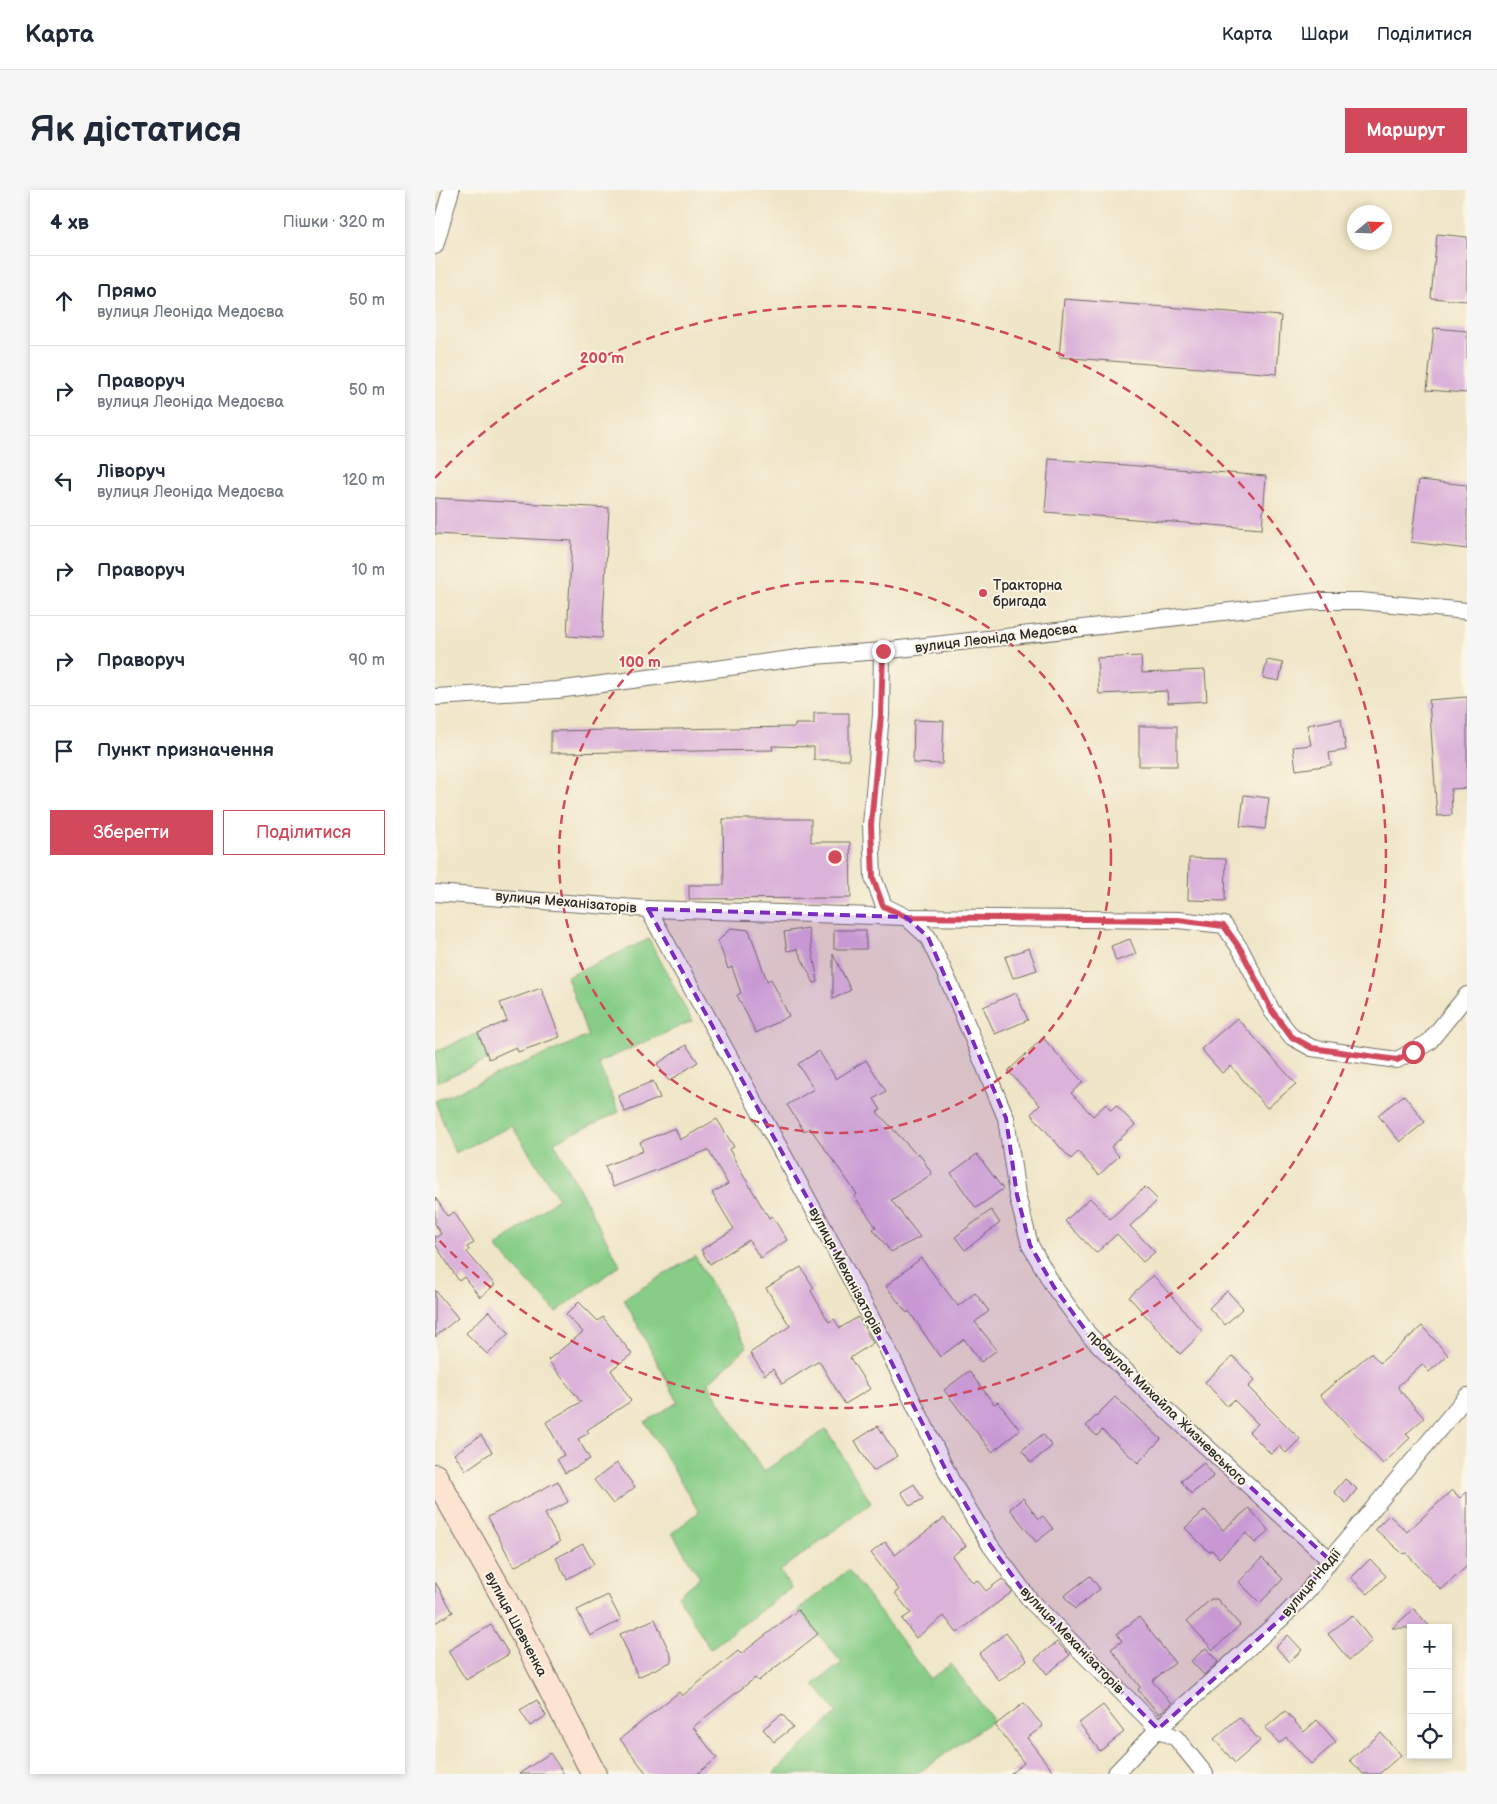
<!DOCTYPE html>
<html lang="uk">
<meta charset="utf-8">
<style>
:root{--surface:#fff;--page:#f6f6f7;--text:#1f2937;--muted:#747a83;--line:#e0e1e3;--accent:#d1495b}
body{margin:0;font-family:"Balsamiq Sans",sans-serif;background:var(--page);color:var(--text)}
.controls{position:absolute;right:15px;bottom:15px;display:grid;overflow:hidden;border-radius:0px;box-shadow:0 2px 8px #0003}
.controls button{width:45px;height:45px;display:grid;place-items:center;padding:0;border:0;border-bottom:1px solid var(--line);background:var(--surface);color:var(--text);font:25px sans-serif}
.compass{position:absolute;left:912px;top:15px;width:45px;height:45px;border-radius:50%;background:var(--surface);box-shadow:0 2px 8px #0003;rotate:71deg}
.stop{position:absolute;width:15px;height:15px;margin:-11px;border:4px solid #d1495b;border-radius:50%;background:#fff}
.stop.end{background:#d1495b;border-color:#fff;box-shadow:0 1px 5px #0008}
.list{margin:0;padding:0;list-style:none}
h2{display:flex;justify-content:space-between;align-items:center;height:65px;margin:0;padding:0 20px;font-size:21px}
h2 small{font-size:16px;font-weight:400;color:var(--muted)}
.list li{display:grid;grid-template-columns:32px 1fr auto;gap:15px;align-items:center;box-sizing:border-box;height:90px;padding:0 20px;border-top:1px solid var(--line)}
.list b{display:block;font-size:19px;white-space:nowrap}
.list p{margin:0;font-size:16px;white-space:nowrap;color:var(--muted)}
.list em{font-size:16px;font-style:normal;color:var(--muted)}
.actions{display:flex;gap:10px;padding:15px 20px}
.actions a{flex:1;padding:11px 0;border:1px solid var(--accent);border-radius:0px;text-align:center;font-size:18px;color:var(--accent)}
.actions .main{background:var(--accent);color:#fff}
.icon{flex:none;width:28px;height:28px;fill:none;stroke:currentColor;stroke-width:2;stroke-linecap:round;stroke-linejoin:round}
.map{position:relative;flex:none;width:1032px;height:1584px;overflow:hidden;border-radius:0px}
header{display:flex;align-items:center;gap:30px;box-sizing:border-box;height:70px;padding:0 25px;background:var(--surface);border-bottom:1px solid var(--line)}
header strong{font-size:24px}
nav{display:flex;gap:28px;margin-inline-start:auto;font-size:18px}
.intro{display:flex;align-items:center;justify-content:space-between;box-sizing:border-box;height:120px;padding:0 30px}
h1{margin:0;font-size:35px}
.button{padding:12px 22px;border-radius:0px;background:var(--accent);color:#fff;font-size:18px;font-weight:700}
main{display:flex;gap:30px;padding:0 30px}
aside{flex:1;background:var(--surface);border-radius:0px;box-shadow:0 2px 8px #0003}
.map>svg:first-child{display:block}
.green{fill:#87cd87;stroke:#597c59}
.building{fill:#dbb3da}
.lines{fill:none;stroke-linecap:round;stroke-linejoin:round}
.minor-casing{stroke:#706c62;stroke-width:18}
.secondary-casing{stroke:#706c62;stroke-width:26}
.minor{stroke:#fff;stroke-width:16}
.secondary{stroke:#fde4d1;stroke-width:24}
.route{stroke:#d1495b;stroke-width:6}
.marked{fill:#7b2cbf;fill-opacity:0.2;stroke:#7b2cbf;stroke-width:4;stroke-dasharray:10 6;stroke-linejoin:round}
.ring{fill:none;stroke:#d1495b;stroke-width:2.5;stroke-dasharray:9 6}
.poi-dot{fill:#d1495b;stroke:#fcf5e5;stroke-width:2}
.labels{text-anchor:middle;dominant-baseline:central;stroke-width:4;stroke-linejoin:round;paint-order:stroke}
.poi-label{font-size:14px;fill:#2b2b2b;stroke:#fcf5e5;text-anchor:start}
.street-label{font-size:14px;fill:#2b2b2b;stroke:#fcf5e5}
.centre{fill:#d1495b;stroke:#fcf5e5;stroke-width:2.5}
.ring-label{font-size:15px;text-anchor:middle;font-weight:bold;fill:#d1495b;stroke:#fcf5e5;stroke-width:4;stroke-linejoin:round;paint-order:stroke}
</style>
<header>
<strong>Карта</strong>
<nav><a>Карта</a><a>Шари</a><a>Поділитися</a></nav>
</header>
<div class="intro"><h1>Як дістатися</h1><a class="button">Маршрут</a></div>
<main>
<aside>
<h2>4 хв<small>Пішки · 320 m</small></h2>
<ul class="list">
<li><svg class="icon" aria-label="ahead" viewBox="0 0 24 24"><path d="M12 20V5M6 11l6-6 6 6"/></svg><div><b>Прямо</b><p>вулиця Леоніда Медоєва</p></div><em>50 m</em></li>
<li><svg class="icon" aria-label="right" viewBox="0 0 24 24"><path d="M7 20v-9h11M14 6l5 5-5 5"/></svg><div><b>Праворуч</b><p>вулиця Леоніда Медоєва</p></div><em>50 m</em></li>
<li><svg class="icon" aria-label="left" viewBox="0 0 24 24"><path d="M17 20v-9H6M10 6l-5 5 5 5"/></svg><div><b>Ліворуч</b><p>вулиця Леоніда Медоєва</p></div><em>120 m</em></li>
<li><svg class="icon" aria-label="right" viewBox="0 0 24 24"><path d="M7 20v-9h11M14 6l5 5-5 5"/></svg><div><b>Праворуч</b></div><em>10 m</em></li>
<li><svg class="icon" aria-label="right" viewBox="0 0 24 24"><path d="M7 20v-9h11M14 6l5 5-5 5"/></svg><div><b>Праворуч</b></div><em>90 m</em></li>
<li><svg class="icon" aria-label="arrive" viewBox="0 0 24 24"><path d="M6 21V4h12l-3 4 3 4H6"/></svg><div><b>Пункт призначення</b></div></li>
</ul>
<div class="actions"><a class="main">Зберегти</a><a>Поділитися</a></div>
</aside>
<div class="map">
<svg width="1032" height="1584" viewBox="0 0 1032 1584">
<rect width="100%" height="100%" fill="#fcf5e5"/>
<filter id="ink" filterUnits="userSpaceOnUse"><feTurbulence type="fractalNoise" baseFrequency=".02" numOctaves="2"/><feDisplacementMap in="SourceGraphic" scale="10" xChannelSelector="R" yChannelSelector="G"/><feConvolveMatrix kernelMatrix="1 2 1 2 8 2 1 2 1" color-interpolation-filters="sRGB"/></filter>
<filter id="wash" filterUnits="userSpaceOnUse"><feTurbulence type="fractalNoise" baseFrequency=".0096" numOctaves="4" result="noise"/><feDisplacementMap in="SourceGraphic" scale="20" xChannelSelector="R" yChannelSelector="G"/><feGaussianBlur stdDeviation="1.12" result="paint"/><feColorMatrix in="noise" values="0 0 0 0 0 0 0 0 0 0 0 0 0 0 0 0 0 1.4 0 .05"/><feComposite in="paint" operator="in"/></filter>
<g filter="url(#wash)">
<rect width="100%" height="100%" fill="#efe5c7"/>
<!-- green -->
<g class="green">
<polygon points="214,749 257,831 163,873 184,922 119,952 185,1075 121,1122 61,1057 123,1008 77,936 20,963 0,911 153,846 132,787"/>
<polygon points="43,843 54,869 2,892 0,862"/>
<polygon points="260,1066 312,1157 273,1193 328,1282 391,1239 436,1313 345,1381 356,1398 275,1459 243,1406 265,1388 237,1343 264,1322 210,1232 243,1212 189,1109"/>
<polygon points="413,1380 495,1489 516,1474 558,1530 482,1584 338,1584 402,1523 379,1494 407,1473 363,1420"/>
</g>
<g id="blocks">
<!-- building -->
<g class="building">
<polygon points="1002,44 1032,47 1032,111 996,108"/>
<polygon points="629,109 846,126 842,184 624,167"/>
<polygon points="999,138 1032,141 1032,203 992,200"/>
<polygon points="614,269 831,286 827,339 610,322"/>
<polygon points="984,290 1032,295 1032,359 976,352"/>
<polygon points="0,308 174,318 167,448 132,446 137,351 0,344"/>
<polygon points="706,466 707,483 770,480 772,511 733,513 732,501 664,504 662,468"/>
<polygon points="832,470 848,473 844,491 828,488"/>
<polygon points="1032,507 1032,598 1016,599 1017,625 1002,626 994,510"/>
<polygon points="379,523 414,523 414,570 379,570 379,557 337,556 338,560 116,563 116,541 360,537 360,534 379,534"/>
<polygon points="906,529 911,560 894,563 896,575 861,580 858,557 876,555 872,535"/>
<polygon points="479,530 509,531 507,574 478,573"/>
<rect x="704" y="536" width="38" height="40"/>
<polygon points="809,605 834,608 830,639 805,636"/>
<polygon points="288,629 376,629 376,652 415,652 416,708 254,709 254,695 289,695"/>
<polygon points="754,668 791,669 790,711 753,710"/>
<polygon points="296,738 314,740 332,791 336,789 354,826 321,843 302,805 306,803 297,777 293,779 283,751"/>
<polygon points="373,738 383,792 379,793 362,759 352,761 349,742"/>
<rect x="399" y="740" width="32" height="19"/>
<polygon points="695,749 701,764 681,771 676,756"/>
<polygon points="594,758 602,780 578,788 570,767"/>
<polygon points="398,764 416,800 398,809"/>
<polygon points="106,798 125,847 83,862 81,857 54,869 43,843 72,831 65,813"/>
<polygon points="581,803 593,830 560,844 548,817"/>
<polygon points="802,828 861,894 832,918 796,876 787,883 766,859"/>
<polygon points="608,848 648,892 636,903 658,926 671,914 676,920 681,915 700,935 676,957 684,966 664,985 643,962 636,969 625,957 596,924 605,915 573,881"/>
<polygon points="251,855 263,872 234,891 222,874"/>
<polygon points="384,861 401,889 431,870 451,901 439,909 446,920 442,922 482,965 484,963 497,984 456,1010 485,1047 456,1062 438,1039 441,1037 419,1006 422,1004 375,938 369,941 352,915 379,899 363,874"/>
<polygon points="218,891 225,908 190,922 183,906"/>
<polygon points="969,905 990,932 965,952 943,925"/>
<polygon points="282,929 299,957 294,959 308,985 334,1028 337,1026 352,1050 325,1068 314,1050 275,1074 266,1060 299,1039 277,1003 293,994 273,960 178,997 170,976 208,961 205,952 240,938 245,950"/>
<polygon points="542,964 568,999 541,1018 516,983"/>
<polygon points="710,997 723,1010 695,1036 720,1062 708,1072 682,1044 661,1063 630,1031 655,1008 675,1029"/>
<polygon points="0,1007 12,1026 19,1022 39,1053 32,1057 34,1060 32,1062 60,1095 45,1107 29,1087 24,1091 0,1054 0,1048 6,1044 0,1034"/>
<polygon points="556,1020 565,1033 530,1060 520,1047"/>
<polygon points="486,1068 523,1116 540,1103 554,1121 540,1132 562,1160 546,1172 529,1149 505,1167 474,1121 472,1123 451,1096"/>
<polygon points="366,1077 379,1098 376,1101 394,1132 399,1129 405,1138 423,1127 438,1153 415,1168 435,1199 410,1214 384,1171 347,1194 338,1179 330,1185 315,1163 355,1136 331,1098"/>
<polygon points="718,1085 768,1142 745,1164 694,1107"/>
<polygon points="0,1100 23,1128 0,1147"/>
<polygon points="792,1101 808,1118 790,1135 774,1118"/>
<polygon points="144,1112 163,1131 168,1127 197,1164 176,1180 196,1211 152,1240 154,1243 143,1249 155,1269 130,1283 122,1269 129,1265 111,1232 146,1212 113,1170 148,1142 131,1125"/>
<polygon points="54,1121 74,1143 52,1164 31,1143"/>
<polygon points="987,1136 1013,1165 994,1182 987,1174 963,1196 963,1198 989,1228 971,1244 975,1248 948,1274 885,1205 936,1163 945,1173"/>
<polygon points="798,1166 820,1190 813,1197 865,1249 851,1263 844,1256 836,1264 814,1242 823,1234 799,1210 792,1216 770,1192"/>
<polygon points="534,1181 559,1214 563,1212 585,1240 557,1262 509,1200"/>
<polygon points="680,1207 726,1249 703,1273 667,1240 662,1246 651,1236"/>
<polygon points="443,1236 462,1266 438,1281 420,1251"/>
<polygon points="608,1244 617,1256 596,1273 587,1260"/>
<polygon points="46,1245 57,1262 31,1280 19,1264"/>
<polygon points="182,1273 200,1297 178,1314 159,1290"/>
<polygon points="769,1273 779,1286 756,1304 746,1291"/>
<polygon points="910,1289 922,1299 911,1313 899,1302"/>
<polygon points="123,1291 133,1312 110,1324 125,1352 79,1377 53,1327"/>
<polygon points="479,1294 488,1309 475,1316 466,1302"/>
<polygon points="1017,1300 1025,1308 1032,1302 1032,1376 1006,1400 970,1362 968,1364 940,1339 954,1325 972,1342"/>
<polygon points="588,1308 604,1329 608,1326 618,1339 601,1352 575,1319"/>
<polygon points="814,1318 834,1341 820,1353 811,1343 784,1368 777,1360 774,1362 750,1338 770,1320 788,1340"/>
<polygon points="509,1328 531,1356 517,1366 538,1393 542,1390 551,1401 567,1389 577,1402 522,1443 509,1426 481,1448 467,1429 476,1423 460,1403 464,1400 436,1363 450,1352 460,1365"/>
<polygon points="148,1354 159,1374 132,1389 121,1368"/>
<polygon points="827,1368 848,1389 825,1413 804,1392"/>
<polygon points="935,1369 951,1386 933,1404 916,1388"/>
<polygon points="655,1386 665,1399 640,1419 629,1406"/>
<polygon points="0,1392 18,1422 0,1433"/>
<polygon points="173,1405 186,1430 155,1446 142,1420"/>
<polygon points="776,1409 782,1409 805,1435 778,1460 752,1431"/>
<polygon points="979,1419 996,1438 957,1438"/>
<polygon points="363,1420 383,1444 323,1491 320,1488 258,1537 282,1568 262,1584 212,1584 185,1549 244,1502 247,1506 303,1461 306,1464"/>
<polygon points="917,1425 937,1451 914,1470 893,1444"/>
<polygon points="704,1427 740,1473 717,1491 737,1513 724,1524 703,1500 705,1497 676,1459 687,1451 682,1444"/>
<polygon points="220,1429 236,1466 236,1472 203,1487 185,1444"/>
<polygon points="56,1435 74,1464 31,1490 13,1461"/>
<polygon points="571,1443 592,1470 564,1491 544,1464"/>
<polygon points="853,1445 867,1460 854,1472 841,1457"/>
<polygon points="622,1452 635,1465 612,1484 600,1469"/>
<polygon points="771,1458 783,1472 769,1485 756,1471"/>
<polygon points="102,1510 111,1526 95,1536 85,1520"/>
<polygon points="589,1513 608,1536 592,1548 620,1584 575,1584 589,1573 560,1535"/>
<polygon points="668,1515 689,1542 665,1561 644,1533"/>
<polygon points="850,1521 869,1542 882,1530 901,1552 876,1574 851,1547 844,1553 830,1538"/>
<polygon points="347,1524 358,1537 339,1552 328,1539"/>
<polygon points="804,1527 825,1551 800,1573 779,1549"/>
<polygon points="946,1543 966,1565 944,1584 928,1584 915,1570"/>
<polygon points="115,1563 129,1584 84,1584"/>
</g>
</g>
</g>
<g filter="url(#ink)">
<use href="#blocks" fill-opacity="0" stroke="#706c62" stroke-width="1"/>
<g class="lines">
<!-- minor casing -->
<g class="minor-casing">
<g id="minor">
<polyline points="0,56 16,0"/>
<polyline points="447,461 446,525 436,635 438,687 449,716 471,727 493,747 518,801 571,928 582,1005 595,1055 619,1097 654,1145 715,1205 895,1370"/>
<polyline points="0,507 122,500 378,466 447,461 883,411 925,411 1032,421"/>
<polyline points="0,703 213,719 386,1033 452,1158 516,1290 555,1355 595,1410 723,1539 741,1548 770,1584"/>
<polyline points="213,719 471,727 743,730 789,735 806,760 837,821 857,847 877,858 962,870 994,852 1032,805"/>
<polyline points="680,1584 723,1539 849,1426 874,1400 895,1370 1032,1206"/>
</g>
</g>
<!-- secondary casing -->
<g class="secondary-casing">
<polyline id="secondary" points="0,1286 68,1406 159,1584"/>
</g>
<!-- minor -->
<use href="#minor" class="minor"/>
<!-- secondary -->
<use href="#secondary" class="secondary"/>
</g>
</g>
<g class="lines" filter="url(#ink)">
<!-- route -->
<polyline class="route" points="448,461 446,525 436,635 438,688 448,716 471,727 743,730 789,736 806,760 837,821 857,847 877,858 962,870 978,862"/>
</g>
<!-- marked area -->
<path class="marked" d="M213 719 471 727 493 747 571 928 582 1005 595 1055 619 1097 654 1145 715 1205 895 1370 849 1426 723 1539 595 1410 555 1355 516 1290 386 1033Z"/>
<!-- distance rings -->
<g class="ring">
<circle cx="400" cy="667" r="276"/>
<path d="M0 288A551 551 0 1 1 0 1046"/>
</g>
<!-- markers -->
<circle class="poi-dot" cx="548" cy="403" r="5"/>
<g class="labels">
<!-- poi labels -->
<g class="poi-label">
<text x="558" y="395">Тракторна<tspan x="558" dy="16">бригада</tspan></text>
</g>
<!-- street labels -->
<g class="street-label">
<text transform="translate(561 448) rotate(-7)">вулиця Леоніда Медоєва</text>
<text transform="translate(131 712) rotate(5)">вулиця Механізаторів</text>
<text transform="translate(411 1081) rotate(62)">вулиця Механізаторів</text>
<text transform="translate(732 1218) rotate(44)">провулок Михайла Жизневського</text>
<text transform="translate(876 1393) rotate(-50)">вулиця Надії</text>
<text transform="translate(81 1434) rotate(62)">вулиця Шевченка</text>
<text transform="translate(637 1450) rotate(46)">вулиця Механізаторів</text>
</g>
</g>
<circle cx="400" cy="667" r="8" class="centre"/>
<g class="ring-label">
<text x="167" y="173">200 m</text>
<text x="205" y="477">100 m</text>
</g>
</svg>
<div class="controls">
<button>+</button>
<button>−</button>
<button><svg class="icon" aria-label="locate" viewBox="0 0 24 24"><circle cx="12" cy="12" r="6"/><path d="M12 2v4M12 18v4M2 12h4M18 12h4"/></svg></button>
</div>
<svg class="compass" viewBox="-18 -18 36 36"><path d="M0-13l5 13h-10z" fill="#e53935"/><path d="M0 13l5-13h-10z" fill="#747a83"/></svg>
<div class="stop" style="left:978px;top:862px"></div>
<div class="stop end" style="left:448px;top:461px"></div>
</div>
</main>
